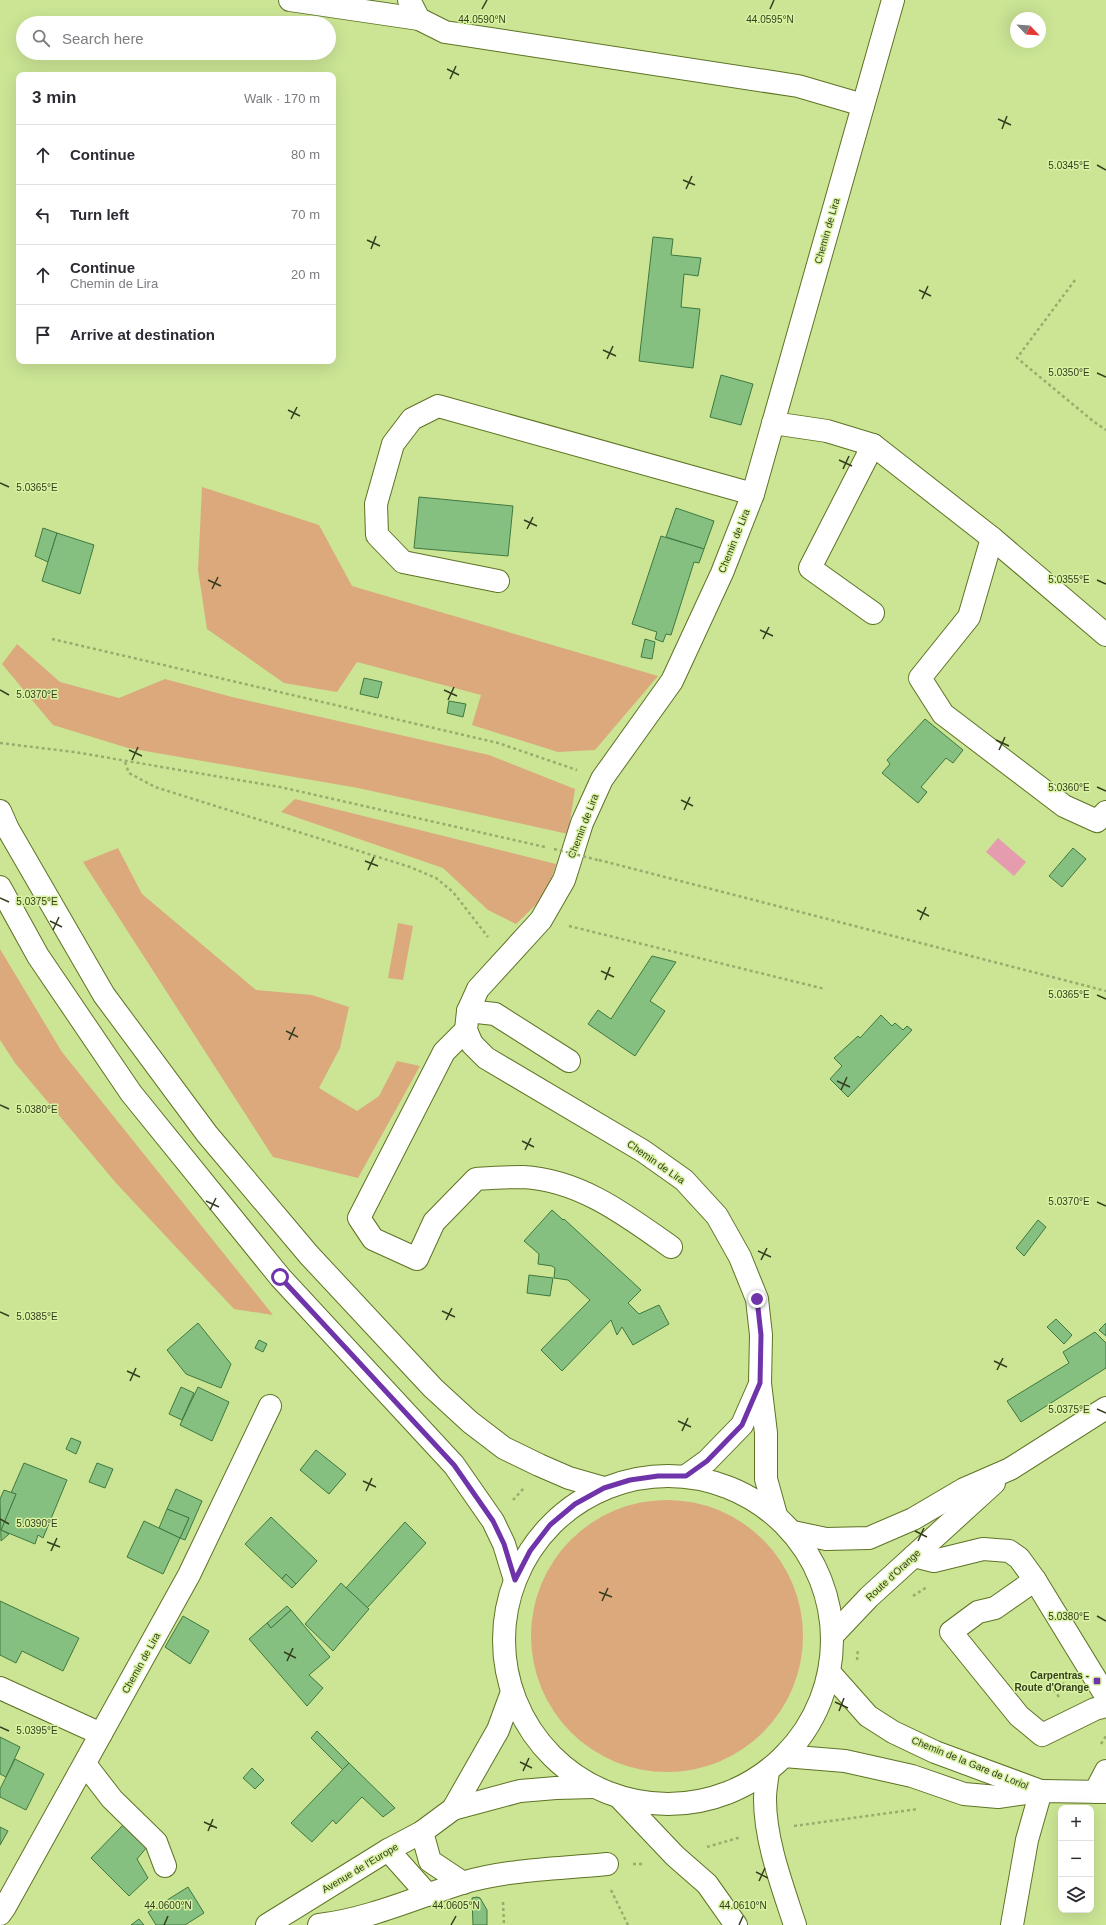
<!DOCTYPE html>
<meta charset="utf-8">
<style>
:root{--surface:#fff;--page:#f7f7f7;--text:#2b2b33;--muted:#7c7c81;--line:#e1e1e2}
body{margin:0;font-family:Arial,sans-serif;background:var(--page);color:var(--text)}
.controls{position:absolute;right:12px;bottom:12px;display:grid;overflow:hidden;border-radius:8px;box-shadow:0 4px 16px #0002}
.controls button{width:36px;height:36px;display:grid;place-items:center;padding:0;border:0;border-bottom:1px solid var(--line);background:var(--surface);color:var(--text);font:20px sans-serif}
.compass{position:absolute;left:1010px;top:12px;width:36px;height:36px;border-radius:50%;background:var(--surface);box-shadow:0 4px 16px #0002;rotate:115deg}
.stop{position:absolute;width:12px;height:12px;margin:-9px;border:3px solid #7034aa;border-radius:50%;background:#fff}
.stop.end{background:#7034aa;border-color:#fff;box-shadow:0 1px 4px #0008}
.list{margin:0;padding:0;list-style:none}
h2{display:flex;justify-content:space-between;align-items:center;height:52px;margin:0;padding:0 16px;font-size:17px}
h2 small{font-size:13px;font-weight:400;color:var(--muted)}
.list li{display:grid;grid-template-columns:26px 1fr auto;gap:12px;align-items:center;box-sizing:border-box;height:60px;padding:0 16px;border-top:1px solid var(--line)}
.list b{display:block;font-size:15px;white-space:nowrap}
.list p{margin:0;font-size:13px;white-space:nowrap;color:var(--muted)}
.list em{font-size:13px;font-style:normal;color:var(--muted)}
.icon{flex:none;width:22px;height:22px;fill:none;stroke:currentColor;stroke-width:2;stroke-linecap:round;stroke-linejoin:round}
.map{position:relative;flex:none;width:1106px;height:1925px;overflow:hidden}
.search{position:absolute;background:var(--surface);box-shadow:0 4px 16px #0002;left:16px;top:16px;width:320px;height:44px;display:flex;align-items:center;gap:10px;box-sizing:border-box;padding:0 14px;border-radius:22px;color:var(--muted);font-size:15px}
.panel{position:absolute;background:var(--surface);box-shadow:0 4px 16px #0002;left:16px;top:72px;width:320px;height:292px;border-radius:8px}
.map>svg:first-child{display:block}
.green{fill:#dba97c}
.water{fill:#e49cae}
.building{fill:#85c081;stroke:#40783e}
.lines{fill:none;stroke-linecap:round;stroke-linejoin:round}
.minor-casing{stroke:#5e7324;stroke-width:24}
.major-casing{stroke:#5e7324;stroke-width:24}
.path{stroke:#98ac6c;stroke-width:2.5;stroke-dasharray:3 3;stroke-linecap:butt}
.minor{stroke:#fff;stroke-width:22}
.major{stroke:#fff;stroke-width:22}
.path-bridge{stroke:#98ac6c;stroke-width:2.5;stroke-dasharray:3 3;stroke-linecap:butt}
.route{stroke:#7034aa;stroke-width:5}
.ticks{fill:none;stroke:#343e1e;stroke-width:1.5}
.poi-dot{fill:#7034aa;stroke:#d8f2a1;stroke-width:1.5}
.labels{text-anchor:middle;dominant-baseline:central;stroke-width:3;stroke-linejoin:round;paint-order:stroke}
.street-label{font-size:10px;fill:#343e1e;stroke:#d8f2a1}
.poi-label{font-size:10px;font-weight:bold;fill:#343e1e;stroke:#d8f2a1;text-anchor:end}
.ticks-label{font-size:10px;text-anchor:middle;fill:#343e1e;stroke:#d8f2a1;stroke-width:3;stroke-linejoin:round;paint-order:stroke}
</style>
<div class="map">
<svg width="1106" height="1925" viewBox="0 0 1106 1925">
<rect width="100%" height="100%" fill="#cbe595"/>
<!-- green -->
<g class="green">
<polygon points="202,487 319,525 352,586 658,676 595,750 558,752 472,725 481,695 357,662 337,692 284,683 207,629 198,570"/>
<polygon points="17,644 60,682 119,698 165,679 232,697 489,755 575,789 568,834 358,788 128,748 53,725 2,664"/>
<polygon points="295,799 556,864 546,895 516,924 488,910 443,868 281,812"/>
<polygon points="118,848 142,894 256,990 312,995 349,1007 340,1048 319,1088 357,1111 379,1096 397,1061 420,1066 358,1178 273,1157 83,862"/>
<polygon points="398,923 413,926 403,980 388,978"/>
<polygon points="0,949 62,1052 273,1315 234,1309 116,1183 15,1063 0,1040"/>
<circle cx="667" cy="1636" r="136"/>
</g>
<!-- water -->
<polygon class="water" points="998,838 1026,862 1014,876 986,852"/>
<!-- building -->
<g class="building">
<polygon points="653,237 673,239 671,255 701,258 698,276 684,274 681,307 700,309 693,368 639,361"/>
<polygon points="721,375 753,384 741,425 710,417"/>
<polygon points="419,497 513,506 508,556 414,548"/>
<polygon points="676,508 714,521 704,549 666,537"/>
<polygon points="43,528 57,533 48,562 35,556"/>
<polygon points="57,533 94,545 80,594 42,581"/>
<polygon points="661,536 704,549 699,563 694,562 671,635 666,634 663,642 655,639 657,632 632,624"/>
<polygon points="645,639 655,642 652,659 641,657"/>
<polygon points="364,678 382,682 378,698 360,694"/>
<polygon points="449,701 466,704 463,717 447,713"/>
<polygon points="925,719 963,750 953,763 946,758 921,787 927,792 918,803 882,773 890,764 887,760"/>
<polygon points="1073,848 1086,859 1062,887 1049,876"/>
<polygon points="652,956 676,962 650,1001 665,1011 635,1056 588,1024 598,1010 611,1019"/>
<polygon points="881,1015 892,1026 895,1023 903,1030 907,1026 912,1030 848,1097 830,1079 842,1066 834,1058 858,1036 860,1038"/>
<polygon points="552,1210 563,1220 564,1219 641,1290 628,1303 639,1314 659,1305 669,1324 633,1345 622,1327 617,1335 611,1320 562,1371 541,1350 590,1300 568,1280 554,1278 555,1268 552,1266 538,1264 539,1254 524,1241"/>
<polygon points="1038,1220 1046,1227 1024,1256 1016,1248"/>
<polygon points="529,1275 553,1278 550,1296 527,1293"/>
<polygon points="1056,1319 1072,1335 1064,1344 1047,1327"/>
<polygon points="198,1323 231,1364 221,1388 186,1374 167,1350"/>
<polygon points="1106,1323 1106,1336 1099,1330"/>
<polygon points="1095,1332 1106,1343 1106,1368 1021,1422 1007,1401 1069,1363 1063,1352"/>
<polygon points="259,1340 267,1344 263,1352 255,1348"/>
<polygon points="181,1387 194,1393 182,1420 169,1414"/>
<polygon points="198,1387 229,1402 212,1441 180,1425"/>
<polygon points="71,1438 81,1442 76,1454 66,1449"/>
<polygon points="316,1450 346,1474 329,1494 300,1470"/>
<polygon points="24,1463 67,1480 43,1538 38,1535 35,1544 1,1530 16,1494 11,1493"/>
<polygon points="97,1463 113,1469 105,1488 89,1482"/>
<polygon points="176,1489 202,1501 185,1540 180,1538 189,1518 167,1509"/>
<polygon points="4,1490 16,1494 1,1530 9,1534 1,1541 0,1499"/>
<polygon points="167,1509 189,1518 180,1538 159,1528"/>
<polygon points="271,1517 317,1561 296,1584 286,1574 282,1579 245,1544"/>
<polygon points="144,1521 180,1538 163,1574 127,1557"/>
<polygon points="405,1522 426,1543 367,1608 346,1588"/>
<polygon points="286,1574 296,1584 292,1588 282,1579"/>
<polygon points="341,1583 369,1609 333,1651 305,1624"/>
<polygon points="0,1601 79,1638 63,1671 22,1651 16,1663 0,1655"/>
<polygon points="287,1606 291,1610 271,1628 267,1623"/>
<polygon points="291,1610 330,1657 309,1675 323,1688 307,1706 249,1639 267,1623 271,1628"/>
<polygon points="183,1616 209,1631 190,1664 165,1647"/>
<polygon points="317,1731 349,1763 343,1770 311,1738"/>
<polygon points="0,1737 20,1747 6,1777 0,1774"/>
<polygon points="15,1759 44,1774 26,1810 0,1797 0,1789"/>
<polygon points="349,1763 395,1808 383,1817 362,1797 336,1824 333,1820 312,1842 291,1823"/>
<polygon points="252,1768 264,1780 255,1789 243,1778"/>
<polygon points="123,1825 147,1847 137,1859 148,1878 129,1896 91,1858"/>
<polygon points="0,1827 8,1831 0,1845"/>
<polygon points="188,1887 204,1913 185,1925 156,1925 148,1912"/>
<polygon points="477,1897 480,1898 487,1910 487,1925 473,1925 472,1898"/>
<polygon points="139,1919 144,1925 131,1925"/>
</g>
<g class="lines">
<!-- minor casing -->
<g class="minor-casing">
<g id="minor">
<polyline points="290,0 419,19"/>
<polyline points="409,0 419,19 445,32 798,86 863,105"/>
<polyline points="773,423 827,431 873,445 992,538 1106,635"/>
<polyline points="992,538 969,617 920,678 943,714 1064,806 1097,821 1106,812"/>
<polyline points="498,581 403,562 377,535 376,504 393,444 412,419 438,406 753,494"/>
<polyline points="873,613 810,568 873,445"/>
<polyline points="468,1011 495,1014 569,1061"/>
<path d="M466 1030 444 1052 359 1218 373 1239 417 1259 434 1222 476 1179C492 1178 507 1177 523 1177 580 1180 626 1215 671 1247"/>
<polyline points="686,1476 707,1461 742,1425 760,1384"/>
<polyline points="776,1515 766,1479 766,1433 760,1383 761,1335 757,1299 740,1257 717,1216 684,1180 643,1151 486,1058 472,1044 466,1030 468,1011 478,989 541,920 564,880 582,823 602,779 672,681 722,573 753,494 893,0"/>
<polyline points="914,1556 934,1561 983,1549 1009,1551 1019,1558 1035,1580 1106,1696"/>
<polyline points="1035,1580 995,1608 978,1612 951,1632 1019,1716 1042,1735 1095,1709 1106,1706"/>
<polyline points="829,1672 868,1716 893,1732 935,1752 1038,1790"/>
<polyline points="0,1688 101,1734"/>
<polyline points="784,1756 845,1761 912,1776 964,1794 998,1797 1041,1791 1106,1792"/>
<polyline points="85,1764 112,1799 156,1842 165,1866"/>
<polyline points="1095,1792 1106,1771"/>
<polyline points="422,1832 430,1861 463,1883"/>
<polyline points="388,1850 428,1895"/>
<polyline points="0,1914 5,1907 189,1575 270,1406"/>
<path d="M319 1925C369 1919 415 1898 462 1883 509 1869 559 1869 607 1864"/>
<polyline points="1012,1925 1027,1840 1041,1791"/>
</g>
</g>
<!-- major casing -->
<g class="major-casing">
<g id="major">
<polyline points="0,811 8,829 104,995 207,1134 309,1255 433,1388 470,1422 504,1448 539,1465 569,1478 604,1488"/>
<polyline points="0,887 38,956 131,1093 280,1277 454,1465 493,1521 504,1544 515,1580"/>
<circle cx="668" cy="1640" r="164"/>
<polyline points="793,1532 826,1539 869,1538 913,1519 964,1489 1010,1469 1106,1408"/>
<polyline points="832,1636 869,1597 994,1483"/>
<path d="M768 1771C767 1780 765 1789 765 1799 765 1841 782 1885 795 1925"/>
<polyline points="619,1797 675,1856 707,1884 736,1925"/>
<polyline points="453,1809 498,1730 512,1692"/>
<polyline points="267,1925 388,1850 422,1832 453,1809 520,1791 556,1788 593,1787"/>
</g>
</g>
<!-- path -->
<g class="path">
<polyline points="1075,280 1017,358 1093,421 1106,430"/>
<polyline points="52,639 498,743 577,770"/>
<polyline points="0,743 74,752 280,787 545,847"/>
<polyline points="125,762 129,773 155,787 410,867 436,878 453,892 488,937"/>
<polyline points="599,860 1106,991"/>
<polyline points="569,926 825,989"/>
<polyline points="513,1500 524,1488"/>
<polyline points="913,1596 927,1587"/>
<polyline points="857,1660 858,1649"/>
<polyline points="1059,1697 1054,1690 1066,1682"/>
<polyline points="1101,1744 1106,1736"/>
<polyline points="794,1826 918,1809"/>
<polyline points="707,1847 741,1837"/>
<polyline points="633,1864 644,1864"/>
<polyline points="611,1890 628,1925"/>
<polyline points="503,1902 504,1925"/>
</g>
<!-- minor -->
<use href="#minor" class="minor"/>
<!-- major -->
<use href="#major" class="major"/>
<!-- path-bridge -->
<polyline class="path-bridge" points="554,849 598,860"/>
</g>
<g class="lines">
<!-- route -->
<polyline class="route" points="280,1277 454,1465 493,1521 504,1544 515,1580 530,1551 550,1525 575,1504 604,1488 630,1480 658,1476 686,1476 707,1461 742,1425 760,1383 761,1335 757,1299"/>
</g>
<!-- ticks -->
<path class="ticks" d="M482 9 487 0M770 9 774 0M447 69 459 75M450 79 456 66M998 119 1011 125M1002 129 1007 116M1097 165 1106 170M683 180 695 185M686 189 692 176M367 240 380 246M371 249 376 236M919 290 931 296M922 299 928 286M603 350 616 356M607 359 613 346M1097 373 1106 377M288 410 300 416M291 419 297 407M839 460 852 466M843 469 849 456M0 483 9 487M524 520 537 526M527 529 533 517M208 580 221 586M1097 580 1106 584M212 589 218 577M760 630 773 636M763 639 769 627M0 690 9 695M444 690 457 696M448 700 454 687M996 740 1009 746M129 750 142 756M999 750 1005 737M132 760 138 747M1097 787 1106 791M681 800 693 806M684 810 690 797M365 861 378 866M368 870 374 857M0 898 9 902M917 910 929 916M920 920 926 907M50 921 62 927M53 930 59 917M601 971 614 977M605 980 610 967M1097 995 1106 999M286 1031 298 1037M289 1040 295 1027M837 1081 850 1087M841 1090 847 1077M0 1105 9 1109M522 1141 534 1147M525 1150 531 1138M206 1201 219 1207M1097 1202 1106 1206M210 1210 216 1198M758 1251 771 1257M761 1260 767 1248M442 1311 455 1317M0 1312 9 1316M446 1320 452 1308M994 1361 1007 1367M997 1370 1003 1358M127 1371 140 1377M130 1381 136 1368M1097 1409 1106 1413M678 1421 691 1427M682 1431 688 1418M363 1481 376 1487M366 1491 372 1478M0 1519 9 1524M915 1531 927 1537M918 1541 924 1528M47 1542 60 1547M51 1551 57 1538M599 1592 612 1597M602 1601 608 1588M1097 1616 1106 1621M284 1652 296 1658M287 1661 293 1648M835 1702 848 1708M839 1711 844 1698M0 1727 9 1731M520 1762 532 1768M523 1771 529 1758M204 1822 217 1828M208 1831 213 1819M756 1872 768 1878M759 1881 765 1868M164 1925 168 1916M451 1925 456 1916M739 1925 743 1916"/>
<!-- markers -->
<rect class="poi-dot" x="1093" y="1677" width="8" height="8" rx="2"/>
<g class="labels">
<!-- street labels -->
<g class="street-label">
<text transform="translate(827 231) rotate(-74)">Chemin de Lira</text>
<text transform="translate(734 541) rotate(-68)">Chemin de Lira</text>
<text transform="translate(583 826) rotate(-69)">Chemin de Lira</text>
<text transform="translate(656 1162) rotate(35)">Chemin de Lira</text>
<text transform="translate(893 1575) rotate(-43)">Route d'Orange</text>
<text transform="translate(141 1663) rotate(-61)">Chemin de Lira</text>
<text transform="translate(970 1763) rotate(22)">Chemin de la Gare de Loriol</text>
<text transform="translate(360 1868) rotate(-31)">Avenue de l'Europe</text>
</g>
<!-- poi labels -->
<g class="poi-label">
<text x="1089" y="1675">Carpentras -<tspan x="1089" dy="12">Route d'Orange</tspan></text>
</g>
</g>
<g class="ticks-label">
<text x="482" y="23">44.0590°N</text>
<text x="770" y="23">44.0595°N</text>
<text x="1069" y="169">5.0345°E</text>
<text x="1069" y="376">5.0350°E</text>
<text x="37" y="491">5.0365°E</text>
<text x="1069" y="583">5.0355°E</text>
<text x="37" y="698">5.0370°E</text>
<text x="1069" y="791">5.0360°E</text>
<text x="37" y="905">5.0375°E</text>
<text x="1069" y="998">5.0365°E</text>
<text x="37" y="1113">5.0380°E</text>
<text x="1069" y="1205">5.0370°E</text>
<text x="37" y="1320">5.0385°E</text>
<text x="1069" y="1413">5.0375°E</text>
<text x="37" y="1527">5.0390°E</text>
<text x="1069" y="1620">5.0380°E</text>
<text x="37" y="1734">5.0395°E</text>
<text x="168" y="1909">44.0600°N</text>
<text x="456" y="1909">44.0605°N</text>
<text x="743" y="1909">44.0610°N</text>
</g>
</svg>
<div class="controls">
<button>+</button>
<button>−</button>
<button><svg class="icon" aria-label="layers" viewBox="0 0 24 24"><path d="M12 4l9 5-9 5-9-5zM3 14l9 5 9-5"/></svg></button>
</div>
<svg class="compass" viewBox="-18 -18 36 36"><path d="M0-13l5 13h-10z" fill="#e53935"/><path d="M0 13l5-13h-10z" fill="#7c7c81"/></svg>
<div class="stop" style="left:280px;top:1277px"></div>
<div class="stop end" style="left:757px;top:1299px"></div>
<div class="search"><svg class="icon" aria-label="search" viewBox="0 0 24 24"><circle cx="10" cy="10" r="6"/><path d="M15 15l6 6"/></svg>Search here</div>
<section class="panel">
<h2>3 min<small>Walk · 170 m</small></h2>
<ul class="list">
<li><svg class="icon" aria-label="ahead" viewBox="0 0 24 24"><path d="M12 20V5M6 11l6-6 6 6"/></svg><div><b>Continue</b></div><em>80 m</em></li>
<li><svg class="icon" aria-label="left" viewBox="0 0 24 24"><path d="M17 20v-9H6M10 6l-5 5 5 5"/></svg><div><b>Turn left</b></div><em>70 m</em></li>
<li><svg class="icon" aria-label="ahead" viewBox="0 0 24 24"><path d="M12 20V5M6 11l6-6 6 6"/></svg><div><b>Continue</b><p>Chemin de Lira</p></div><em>20 m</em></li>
<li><svg class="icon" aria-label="arrive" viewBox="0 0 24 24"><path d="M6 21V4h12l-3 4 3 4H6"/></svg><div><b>Arrive at destination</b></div></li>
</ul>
</section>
</div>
